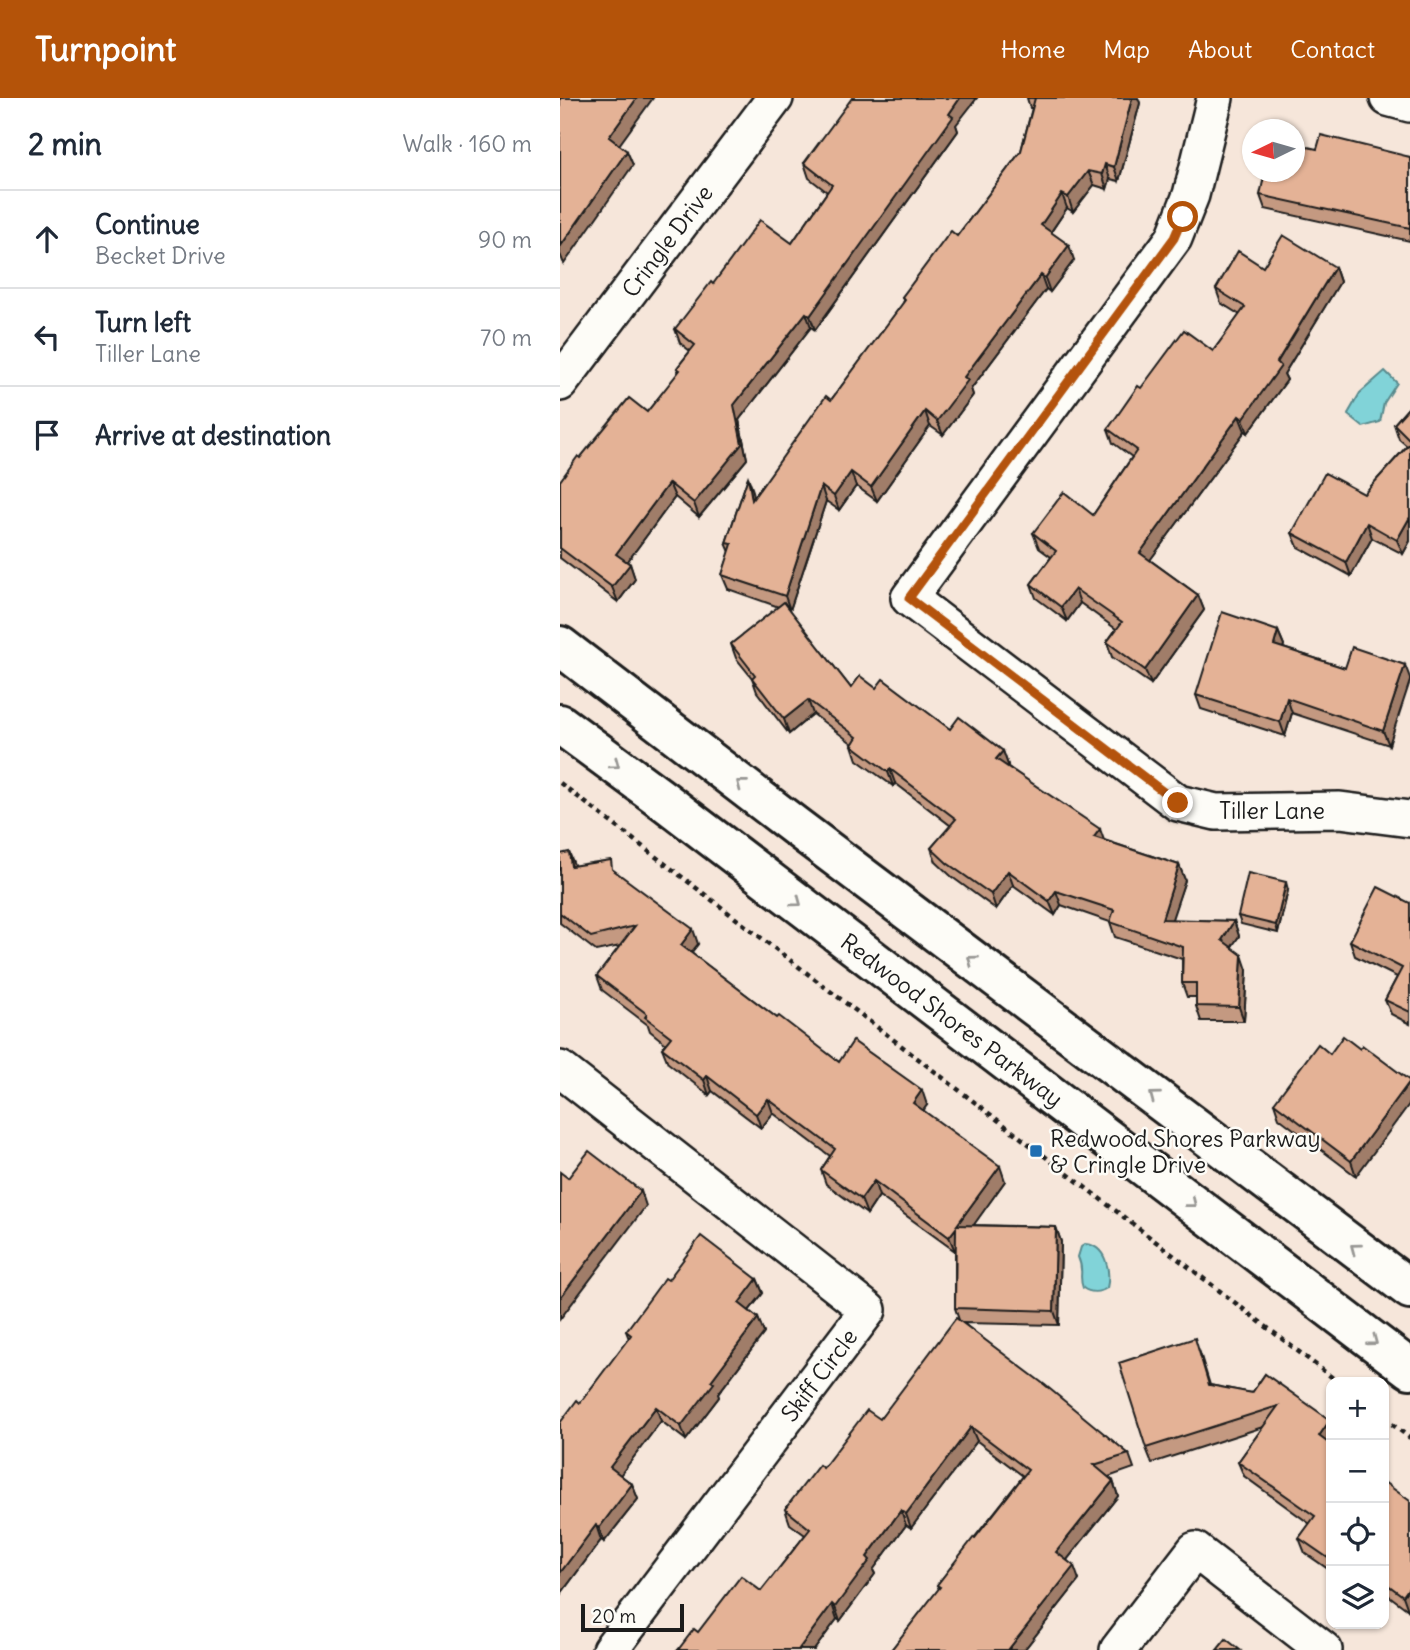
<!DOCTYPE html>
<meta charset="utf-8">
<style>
:root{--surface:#fff;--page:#f6f6f7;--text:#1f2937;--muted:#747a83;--line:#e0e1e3;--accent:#b45309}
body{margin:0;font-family:Delius,sans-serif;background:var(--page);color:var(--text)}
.controls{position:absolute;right:21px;bottom:21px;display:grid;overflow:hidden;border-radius:14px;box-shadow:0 2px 5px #0004}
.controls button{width:63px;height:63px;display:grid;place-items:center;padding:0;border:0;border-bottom:2px solid var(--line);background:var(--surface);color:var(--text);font:35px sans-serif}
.compass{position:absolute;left:682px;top:21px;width:63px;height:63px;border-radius:50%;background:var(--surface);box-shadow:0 2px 5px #0004;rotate:265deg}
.scale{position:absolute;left:21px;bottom:18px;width:103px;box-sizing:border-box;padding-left:7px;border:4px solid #1c1c1c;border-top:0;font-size:19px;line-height:24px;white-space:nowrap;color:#1c1c1c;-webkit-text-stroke:5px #fdfcf7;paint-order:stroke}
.stop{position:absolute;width:21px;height:21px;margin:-16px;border:5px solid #b45309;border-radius:50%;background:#fff}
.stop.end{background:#b45309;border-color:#fff;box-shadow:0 2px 7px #0008}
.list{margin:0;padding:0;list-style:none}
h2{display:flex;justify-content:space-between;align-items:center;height:91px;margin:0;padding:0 28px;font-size:30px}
h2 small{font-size:23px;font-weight:400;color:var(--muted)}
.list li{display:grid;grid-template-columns:46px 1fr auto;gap:21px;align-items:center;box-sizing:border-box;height:98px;padding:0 28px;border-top:2px solid var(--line)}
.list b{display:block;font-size:26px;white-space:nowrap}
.list p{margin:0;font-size:23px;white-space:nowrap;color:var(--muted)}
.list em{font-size:23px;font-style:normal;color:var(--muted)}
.icon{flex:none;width:38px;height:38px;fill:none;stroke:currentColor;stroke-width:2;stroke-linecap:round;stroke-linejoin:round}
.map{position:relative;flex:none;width:850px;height:1552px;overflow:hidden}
header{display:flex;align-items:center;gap:42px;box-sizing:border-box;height:98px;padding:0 35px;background:var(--accent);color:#fff}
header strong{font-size:33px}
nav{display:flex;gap:38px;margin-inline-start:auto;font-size:24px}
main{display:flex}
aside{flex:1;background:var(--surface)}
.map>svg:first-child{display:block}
.water{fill:#81d3d8;stroke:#598a8d;stroke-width:2}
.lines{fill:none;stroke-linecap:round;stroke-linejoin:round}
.street-casing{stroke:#1c1c1c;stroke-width:40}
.secondary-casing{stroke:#1c1c1c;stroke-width:44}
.path{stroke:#1c1c1c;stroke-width:4.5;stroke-dasharray:5 5;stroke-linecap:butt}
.street{stroke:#fdfcf7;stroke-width:35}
.secondary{stroke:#fdfcf7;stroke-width:38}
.wall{fill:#c49981;stroke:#1c1c1c;stroke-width:2}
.shaded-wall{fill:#a07d69;stroke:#1c1c1c;stroke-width:2}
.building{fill:#e4b296;stroke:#1c1c1c;stroke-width:2}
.oneway{stroke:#989794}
.route{stroke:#b45309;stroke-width:9}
.poi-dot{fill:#1f6fb2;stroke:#fdfcf7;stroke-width:2.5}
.labels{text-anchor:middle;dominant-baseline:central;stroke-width:5;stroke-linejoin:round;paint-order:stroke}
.street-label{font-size:23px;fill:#1c1c1c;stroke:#fdfcf7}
.poi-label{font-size:23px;fill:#1c1c1c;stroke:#fdfcf7;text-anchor:start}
</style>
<header>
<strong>Turnpoint</strong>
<nav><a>Home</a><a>Map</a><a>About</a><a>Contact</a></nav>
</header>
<main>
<aside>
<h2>2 min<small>Walk · 160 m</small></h2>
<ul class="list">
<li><svg class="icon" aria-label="ahead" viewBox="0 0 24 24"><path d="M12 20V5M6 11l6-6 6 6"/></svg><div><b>Continue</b><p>Becket Drive</p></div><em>90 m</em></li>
<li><svg class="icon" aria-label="left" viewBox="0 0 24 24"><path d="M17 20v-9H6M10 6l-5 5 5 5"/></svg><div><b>Turn left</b><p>Tiller Lane</p></div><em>70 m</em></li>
<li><svg class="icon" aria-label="arrive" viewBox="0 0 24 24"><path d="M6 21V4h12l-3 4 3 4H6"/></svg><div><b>Arrive at destination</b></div></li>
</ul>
</aside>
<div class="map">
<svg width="850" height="1552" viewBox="0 0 850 1552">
<rect width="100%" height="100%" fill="#f6e6da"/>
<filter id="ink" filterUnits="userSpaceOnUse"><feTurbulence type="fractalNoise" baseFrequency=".0143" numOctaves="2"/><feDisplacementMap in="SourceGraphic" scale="14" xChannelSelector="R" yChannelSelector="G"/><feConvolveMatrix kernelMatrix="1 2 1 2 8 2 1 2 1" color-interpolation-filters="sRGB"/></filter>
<g filter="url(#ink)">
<!-- water -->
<g class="water">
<polygon points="825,273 837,285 824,305 820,324 803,329 788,317 789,314 800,295"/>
<path d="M525 1146C546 1147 551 1173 547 1190 539 1195 530 1195 523 1190 518 1177 525 1174 518 1159L521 1149Z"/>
</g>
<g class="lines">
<!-- street casing -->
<g class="street-casing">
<g id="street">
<polyline points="655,0 631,97 614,140 349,500 618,705 656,714 780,712 850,721"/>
<polyline points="828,0 850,6"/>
<polyline points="0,285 215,0"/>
<polyline points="0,971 308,1212 50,1552"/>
<polyline points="558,1552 635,1452 764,1552"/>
</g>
</g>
<!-- secondary casing -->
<g class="secondary-casing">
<g id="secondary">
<polyline points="0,548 235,728 850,1191"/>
<polyline points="0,626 103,702 850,1271"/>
</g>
</g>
<!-- path -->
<g class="path">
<polyline points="0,685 778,1284"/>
<polyline points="824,1320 850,1340"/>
</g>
<!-- street -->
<use href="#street" class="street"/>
<!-- secondary -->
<use href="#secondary" class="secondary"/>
</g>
<!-- wall -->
<g class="wall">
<polygon points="467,0 578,0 580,5 559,83 550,81 547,91 534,87 513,114 507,110 491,134 514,162 490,194 486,191 411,291 413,297 383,337 370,328 317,403 296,388 279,412 266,403 230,512 291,590 316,590 390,631 443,653 448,667 447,668 544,742 619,767 625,782 611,822 674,823 679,838 671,849 687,872 684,923 641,923 636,908 636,899 627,899 622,885 622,861 555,839 550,824 501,807 495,817 453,787 436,811 392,779 376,764 371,750 391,728 335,685 333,688 297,662 292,647 293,646 253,616 229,636 197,594 192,580 176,560 171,546 219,509 168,491 162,477 170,454 166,445 188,379 194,399 271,302 344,205 342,199 397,138 461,53 472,10 470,10"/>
<polygon points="396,27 398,33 255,232 251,229 179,322 187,361 139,419 115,399 67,464 70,466 75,481 58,504 0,460 0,383 20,360 87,314 119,275 117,270 130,253 120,245 115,231 153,186 232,145 267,94 249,80 244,65"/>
<polygon points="757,51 850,59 850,143 705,111 700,97"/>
<polygon points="703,169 775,169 780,184 724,276 727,282 688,335 685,333 590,462 638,497 644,512 591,586 552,559 547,544 556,531 520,505 507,523 476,500 471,486 491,459 479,450 473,435 533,417 572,359 553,345 548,331 581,290 653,253 680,217 661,205 656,191"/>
<polygon points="850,308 850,443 843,456 812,440 791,478 738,449 732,435 804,396 847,348 839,341 834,326"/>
<polygon points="718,533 724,547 723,550 785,570 845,567 829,647 732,615 725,638 641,611 636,597"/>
<polygon points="0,756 14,768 54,773 138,846 131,855 217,920 279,964 367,1007 363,1012 445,1083 413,1127 496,1129 501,1144 499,1227 403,1225 569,1356 574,1370 548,1379 553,1383 558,1398 507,1462 519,1482 464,1552 331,1552 379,1491 377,1487 463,1378 417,1343 351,1430 346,1427 313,1472 315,1476 280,1523 277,1521 254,1552 118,1552 138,1534 201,1493 245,1437 230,1426 225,1411 263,1370 320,1321 399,1222 395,1210 395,1152 395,1153 319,1098 307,1116 266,1086 261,1072 270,1058 213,1015 201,1030 152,993 149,997 108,965 102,950 106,946 90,933 88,927 42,892 37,878 60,848 36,853 0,825"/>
<polygon points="728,792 718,835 681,826 678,818"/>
<polygon points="850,805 850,926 831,916 825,902 837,879 795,858 790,843"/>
<polygon points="800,951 796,1078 719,1020 714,1005 770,956"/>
<polygon points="197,1181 203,1195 189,1213 198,1220 204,1235 158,1296 159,1299 126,1342 101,1323 60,1377 72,1386 78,1401 44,1444 41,1442 0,1497 0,1325 20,1305 69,1241 66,1233 108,1182"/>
<polygon points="640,1255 650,1287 692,1295 705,1276 771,1347 771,1473 745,1455 739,1440 750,1426 684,1378 678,1364 703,1329 592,1365 586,1350"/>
<polygon points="824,1384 848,1512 824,1494"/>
</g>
<!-- shaded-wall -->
<g class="shaded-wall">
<polygon points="77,0 93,0 54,54 49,39"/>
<polygon points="400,0 417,0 396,27 398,33 255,232 250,218"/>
<polygon points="572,0 578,0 580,5 559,83 554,69"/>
<polygon points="67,53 73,67 4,166 0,156 0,149"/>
<polygon points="545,66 550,81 547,91 542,76"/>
<polygon points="528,73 534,87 513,114 508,99"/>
<polygon points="502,96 507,110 486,141 481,127"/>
<polygon points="509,147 514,162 490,194 485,180"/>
<polygon points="775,169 780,184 724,276 727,282 688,335 683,321"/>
<polygon points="481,177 486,191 411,291 413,297 383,337 377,323 404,279"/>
<polygon points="246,215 251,229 179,322 187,361 139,419 134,405 174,307"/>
<polygon points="365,313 370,328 317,403 311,389"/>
<polygon points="679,318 685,333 585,469 580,455"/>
<polygon points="291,374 296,388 279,412 274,398"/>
<polygon points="188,379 193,393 198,416 192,402"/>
<polygon points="109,385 115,399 62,471 56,456"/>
<polygon points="261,388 266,403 230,512 225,498"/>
<polygon points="850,419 850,443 843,456 837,442"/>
<polygon points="807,425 812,440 791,478 786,464"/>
<polygon points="70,466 75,481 58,504 52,489"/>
<polygon points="515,491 520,505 507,523 501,509"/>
<polygon points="638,497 644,512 591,586 585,572"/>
<polygon points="718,533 724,547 719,561 714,547"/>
<polygon points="845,567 850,580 850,583 829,647 823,633"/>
<polygon points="727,600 732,615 725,638 720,624"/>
<polygon points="248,602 253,616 229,636 224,621"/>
<polygon points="443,653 448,667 442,675 436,661"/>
<polygon points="330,671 335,685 333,688 328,674"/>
<polygon points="540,731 545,745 534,739"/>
<polygon points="9,754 15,769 11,768"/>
<polygon points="619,767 625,782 607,836 602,821"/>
<polygon points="448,773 453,787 436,811 431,796"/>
<polygon points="726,784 728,792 718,835 716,827"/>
<polygon points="496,793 501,807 495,817 489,803"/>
<polygon points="674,823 679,838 667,856 662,842"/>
<polygon points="133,831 138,846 126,861 121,847"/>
<polygon points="682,857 687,872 684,923 679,909"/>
<polygon points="147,978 152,993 149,997 144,982"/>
<polygon points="850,983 850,1005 796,1078 791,1063"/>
<polygon points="362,992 367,1007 358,1019 353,1005"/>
<polygon points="208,1001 213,1015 201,1030 196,1016"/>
<polygon points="440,1068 445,1083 403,1142 397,1127"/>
<polygon points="314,1083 319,1098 307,1116 301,1101"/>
<polygon points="81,1093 86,1108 0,1221 0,1200"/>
<polygon points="496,1129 501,1144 499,1227 494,1213"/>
<polygon points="396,1130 401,1144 395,1153 389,1139"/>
<polygon points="197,1181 203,1195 184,1219 179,1205"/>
<polygon points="198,1220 204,1235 158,1296 159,1299 126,1342 121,1328 151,1283"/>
<polygon points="96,1309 101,1323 55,1384 50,1369"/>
<polygon points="770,1322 771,1325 771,1342 764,1352 759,1338"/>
<polygon points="411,1329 417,1343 351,1430 346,1416"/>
<polygon points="553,1383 558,1398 502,1468 496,1454"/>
<polygon points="72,1386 78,1401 44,1444 39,1430"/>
<polygon points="341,1412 346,1427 313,1472 315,1476 280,1523 275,1509 307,1459"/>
<polygon points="36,1427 41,1442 0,1497 0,1475"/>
<polygon points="514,1468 519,1482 464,1552 448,1552"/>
<polygon points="850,1488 850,1510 848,1512 843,1498"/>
<polygon points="272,1506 277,1521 254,1552 238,1552"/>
</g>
<!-- building -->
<g class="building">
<polygon points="0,0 77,0 49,39 67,53 0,149"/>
<polygon points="292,0 400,0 389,16 393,19 250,218 246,215 174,307 182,346 134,405 109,385 56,456 70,466 52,489 0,450 0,383 18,358 20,360 69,300 87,314 120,272 117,270 135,247 115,231 151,184 153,186 200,122 232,145 272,87 244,65"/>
<polygon points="475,0 572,0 554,69 545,66 542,76 528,73 508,99 502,96 481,127 509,147 485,180 481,177 404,279 408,282 377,323 365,313 311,389 291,374 274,398 261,388 225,498 162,477 172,446 166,445 188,379 192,402 266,298 271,302 345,202 342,199 391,133 397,138 461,53"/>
<polygon points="761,37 850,59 850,130 700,97 705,74 734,74 734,46 757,51"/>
<polygon points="723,137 775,169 717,264 721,268 683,321 679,318 580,455 638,497 585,572 547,544 562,524 515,491 501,509 471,486 496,453 473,435 504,394 533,417 577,352 548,331 578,288 581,290 624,232 653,253 685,209 656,191 678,153 703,169"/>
<polygon points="850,308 850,342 834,326"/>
<polygon points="850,345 850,419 837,442 807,425 786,464 732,435 765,375 804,396"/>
<polygon points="224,504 291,590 300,578 316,590 323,581 390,631 399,619 443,653 436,661 540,731 534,739 619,767 602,821 674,823 662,842 682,857 679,909 636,908 636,885 622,885 623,849 550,824 554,812 496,793 489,803 448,773 431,796 387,765 371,750 396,721 330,671 328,674 292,647 297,639 248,602 224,621 192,580 195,577 171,546"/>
<polygon points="662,514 718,533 714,547 785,570 792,549 845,567 823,633 727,600 720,624 636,597"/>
<polygon points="9,754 11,768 51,762 52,771 133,831 121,847 217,920 219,918 279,964 293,943 362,992 353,1005 440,1068 397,1127 496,1129 494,1213 395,1210 396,1130 389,1139 314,1083 301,1101 261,1072 275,1051 208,1001 196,1016 147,978 144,982 102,950 111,939 85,919 87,916 37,878 75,828 31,839 0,815 0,756"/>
<polygon points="688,775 726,784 716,827 678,818"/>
<polygon points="818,789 850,805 850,914 825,902 842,870 790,843"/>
<polygon points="783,938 800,951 802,947 850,983 791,1063 714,1005 758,946 770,956"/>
<polygon points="29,1053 81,1093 0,1200 0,1074 8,1080"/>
<polygon points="141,1138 197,1181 179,1205 198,1220 151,1283 154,1285 121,1328 96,1309 50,1369 72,1386 39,1430 36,1427 0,1475 0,1325 17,1302 20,1305 71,1237 66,1233 105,1180 108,1182"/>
<polygon points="396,1220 485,1287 569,1356 534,1367 553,1383 496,1454 514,1468 448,1552 331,1552 380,1489 377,1487 414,1439 415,1440 468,1372 411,1329 346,1416 341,1412 307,1459 310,1462 275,1509 272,1506 238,1552 118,1552 134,1531 138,1534 181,1478 201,1493 250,1431 225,1411 259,1367 263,1370 307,1312 320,1321"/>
<polygon points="635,1240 649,1287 692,1295 705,1276 770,1322 759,1338 771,1347 771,1462 739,1440 755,1418 678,1364 718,1308 586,1350 559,1265"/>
<polygon points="824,1384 850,1403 850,1488 843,1498 824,1484"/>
<polygon points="666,1541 680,1552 657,1552"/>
</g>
<!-- one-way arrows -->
<defs><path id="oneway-chevron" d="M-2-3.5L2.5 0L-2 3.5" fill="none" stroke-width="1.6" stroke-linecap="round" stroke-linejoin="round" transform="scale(1.75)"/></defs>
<g class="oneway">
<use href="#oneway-chevron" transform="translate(55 666) rotate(36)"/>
<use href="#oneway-chevron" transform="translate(181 686) rotate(-142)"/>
<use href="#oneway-chevron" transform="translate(237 804) rotate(37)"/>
<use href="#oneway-chevron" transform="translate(412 862) rotate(-143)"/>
<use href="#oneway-chevron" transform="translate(594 998) rotate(-143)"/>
<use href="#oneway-chevron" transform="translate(632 1105) rotate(38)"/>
<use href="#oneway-chevron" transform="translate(795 1150) rotate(-143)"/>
<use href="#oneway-chevron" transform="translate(813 1243) rotate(37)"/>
</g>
</g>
<g class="lines" filter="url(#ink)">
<!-- route -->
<polyline class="route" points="618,705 349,500 614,140 623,119"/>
</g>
<!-- markers -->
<rect class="poi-dot" x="469" y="1046" width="14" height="14" rx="3.5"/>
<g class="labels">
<!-- street labels -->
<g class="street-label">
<text transform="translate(107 143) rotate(-53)">Cringle Drive</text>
<text x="712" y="712">Tiller Lane</text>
<text transform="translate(392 922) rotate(37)">Redwood Shores Parkway</text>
<text transform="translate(259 1277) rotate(-53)">Skiff Circle</text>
</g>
<!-- poi labels -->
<g class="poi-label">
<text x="490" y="1040">Redwood Shores Parkway<tspan x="490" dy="26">&amp; Cringle Drive</tspan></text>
</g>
</g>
</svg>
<div class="controls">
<button>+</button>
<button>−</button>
<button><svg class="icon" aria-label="locate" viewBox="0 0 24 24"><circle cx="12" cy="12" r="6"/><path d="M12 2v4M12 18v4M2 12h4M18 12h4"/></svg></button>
<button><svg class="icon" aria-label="layers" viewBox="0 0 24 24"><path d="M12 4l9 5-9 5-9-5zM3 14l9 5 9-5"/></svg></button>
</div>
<svg class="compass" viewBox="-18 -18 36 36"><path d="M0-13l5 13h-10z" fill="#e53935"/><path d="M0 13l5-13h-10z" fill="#747a83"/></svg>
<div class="scale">20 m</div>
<div class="stop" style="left:623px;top:119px"></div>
<div class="stop end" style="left:618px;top:705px"></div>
</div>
</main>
